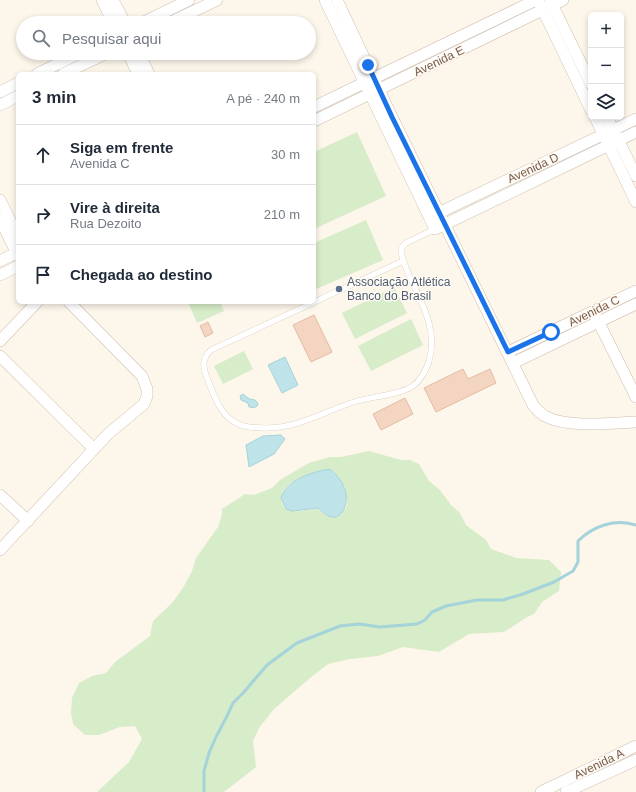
<!DOCTYPE html>
<html lang="pt">
<meta charset="utf-8">
<style>
:root{--surface:#fff;--page:#f6f6f7;--text:#1f2937;--muted:#747a83;--line:#e0e1e3}
body{margin:0;font-family:Helvetica,sans-serif;background:var(--page);color:var(--text)}
.controls{position:absolute;right:12px;top:12px;display:grid;overflow:hidden;border-radius:6px;box-shadow:0 2px 6px #0003}
.controls button{width:36px;height:36px;display:grid;place-items:center;padding:0;border:0;border-bottom:1px solid var(--line);background:var(--surface);color:var(--text);font:20px sans-serif}
.stop{position:absolute;width:12px;height:12px;margin:-9px;border:3px solid #1a73e8;border-radius:50%;background:#fff}
.stop.end{background:#1a73e8;border-color:#fff;box-shadow:0 1px 4px #0008}
.list{margin:0;padding:0;list-style:none}
h2{display:flex;justify-content:space-between;align-items:center;height:52px;margin:0;padding:0 16px;font-size:17px}
h2 small{font-size:13px;font-weight:400;color:var(--muted)}
.list li{display:grid;grid-template-columns:26px 1fr auto;gap:12px;align-items:center;box-sizing:border-box;height:60px;padding:0 16px;border-top:1px solid var(--line)}
.list b{display:block;font-size:15px;white-space:nowrap}
.list p{margin:0;font-size:13px;white-space:nowrap;color:var(--muted)}
.list em{font-size:13px;font-style:normal;color:var(--muted)}
.icon{flex:none;width:22px;height:22px;fill:none;stroke:currentColor;stroke-width:2;stroke-linecap:round;stroke-linejoin:round}
.map{position:relative;flex:none;width:636px;height:792px;overflow:hidden}
.search{position:absolute;background:var(--surface);box-shadow:0 2px 6px #0003;left:16px;top:16px;width:300px;height:44px;display:flex;align-items:center;gap:10px;box-sizing:border-box;padding:0 14px;border-radius:22px;color:var(--muted);font-size:15px}
.panel{position:absolute;background:var(--surface);box-shadow:0 2px 6px #0003;left:16px;top:72px;width:300px;height:232px;border-radius:6px}
.map>svg:first-child{display:block}
.green{fill:#d7ecc8;fill-rule:evenodd}
.water{fill:#bee3e8;stroke:#a4d3da}
.lines{fill:none;stroke-linecap:round;stroke-linejoin:round}
.stream{stroke:#a4d3da;stroke-width:3}
.building{fill:#f3d5c2;stroke:#e6bba2}
.service-casing{stroke:#d0beaf;stroke-width:6}
.minor-casing{stroke:#d0beaf;stroke-width:12}
.service{stroke:#fff;stroke-width:5.5}
.minor{stroke:#fff;stroke-width:11}
.route{stroke:#1a73e8;stroke-width:5}
.service-dot{fill:#5c6f8a;stroke:#fffaf2;stroke-width:1.5}
.labels{text-anchor:middle;dominant-baseline:central;stroke-width:3;stroke-linejoin:round;paint-order:stroke}
.street-label{font-size:12px;fill:#795c4d;stroke:#fffaf2}
.service-label{font-size:12px;fill:#4e5e75;stroke:#fffaf2;text-anchor:start}
</style>
<div class="map">
<svg width="636" height="792" viewBox="0 0 636 792">
<rect width="100%" height="100%" fill="#fdf6eb"/>
<!-- green -->
<g class="green">
<polygon points="357,132 386,196 314,229 314,152"/>
<polygon points="366,220 383,260 314,290 314,243"/>
<polygon points="394,287 407,313 355,339 342,313"/>
<polygon points="188,302 220,302 224,311 197,323"/>
<polygon points="411,319 423,345 371,371 358,346"/>
<polygon points="244,351 253,369 223,384 214,366"/>
<path d="M369 451 401 460H410L419 464 429 481 440 490 451 505 460 513 466 525 486 540 491 549 516 558 549 560 561 572 559 591 542 602 534 614 527 617 504 632 469 634 439 652 403 647 378 656 350 659 328 664 310 678 274 709 259 728 253 741 256 767 224 792H97L129 762 142 739 135 726 120 727 99 735H85L73 724 71 713 72 698 79 683 92 676 106 673 115 662 150 636 153 621 172 603 183 588 192 571 196 558 218 527 222 515V509L245 494 254 495 272 488 280 480 309 463 330 457H341ZM330 469 333 471 345 487 347 506 342 514 338 517 333 518 326 516 318 509C306 509 296 514 285 509 269 484 312 471 330 469Z"/>
</g>
<!-- water -->
<g class="water">
<polygon points="285,357 298,385 282,393 268,365"/>
<path d="M243 394C245 395 246 397 248 398 252 401 256 397 258 405 255 408 254 408 249 407L248 403 241 400 240 396Z"/>
<polygon points="281,435 285,439 274,454 249,467 246,445 263,436"/>
<path d="M330 469C335 473 342 481 344 487 350 499 344 525 326 515 323 513 321 510 318 508L292 511 286 509 281 498C287 479 312 472 330 469Z"/>
</g>
<g class="lines">
<!-- stream -->
<path class="stream" d="M204 792V771L209 753 216 737 227 716 233 703 244 692 267 665 297 643 340 626 359 624 380 627 417 624 425 620 432 612 446 606 477 600H503L523 594 554 582 573 571 578 562V541C593 526 616 518 636 525"/>
</g>
<!-- building -->
<g class="building">
<polygon points="314,315 332,352 311,362 293,325"/>
<polygon points="208,322 213,333 205,337 200,326"/>
<polygon points="463,369 468,379 490,369 496,383 436,412 424,388"/>
<polygon points="405,398 413,414 381,430 373,414"/>
</g>
<g class="lines">
<!-- service casing -->
<g class="service-casing">
<path id="service" d="M403 261 211 350C201 359 203 369 208 380 214 397 222 419 241 425 248 428 257 428 265 428 300 428 322 412 354 402 373 396 396 396 413 386 421 380 426 370 429 361 438 330 422 304 410 277 406 268 401 259 401 248L406 243 435 229"/>
</g>
<!-- minor casing -->
<g class="minor-casing">
<g id="minor">
<polyline points="102,0 113,23"/>
<polyline points="113,0 125,23"/>
<polyline points="325,0 435,229 636,132"/>
<path d="M337 0 392 117 533 405C537 410 542 415 547 417 568 428 612 423 636 422"/>
<polyline points="550,0 591,84"/>
<polyline points="540,4 591,110"/>
<polyline points="142,23 189,0"/>
<polyline points="169,23 217,0"/>
<polyline points="128,53 138,74"/>
<polyline points="139,53 149,74"/>
<polyline points="37,74 80,53"/>
<polyline points="63,74 107,53"/>
<polyline points="0,92 18,83"/>
<polyline points="0,105 18,96"/>
<polyline points="314,107 536,0"/>
<polyline points="595,117 636,202"/>
<polyline points="607,117 636,176"/>
<polyline points="314,121 563,0"/>
<polyline points="0,200 18,237"/>
<polyline points="432,216 636,119"/>
<polyline points="0,219 18,256"/>
<polyline points="0,261 18,252"/>
<polyline points="0,275 18,266"/>
<polyline points="596,317 636,397"/>
<polyline points="0,341 37,302"/>
<polyline points="508,352 636,291"/>
<polyline points="0,356 94,449"/>
<polyline points="513,363 636,304"/>
<polyline points="0,495 28,521"/>
<polyline points="0,550 108,434 144,404 147,396 147,389 142,376 69,302"/>
<polyline points="541,792 636,746"/>
<polyline points="566,792 636,760"/>
</g>
</g>
<!-- service -->
<use href="#service" class="service"/>
<!-- minor -->
<use href="#minor" class="minor"/>
</g>
<g class="lines">
<!-- route -->
<polyline class="route" points="368,65 392,117 508,352 551,332"/>
</g>
<!-- markers -->
<circle class="service-dot" cx="339" cy="289" r="4"/>
<g class="labels">
<!-- street labels -->
<g class="street-label">
<text transform="translate(439 61) rotate(-26)">Avenida E</text>
<text transform="translate(533 168) rotate(-25)">Avenida D</text>
<text transform="translate(594 311) rotate(-26)">Avenida C</text>
<text transform="translate(599 764) rotate(-26)">Avenida A</text>
</g>
<!-- service labels -->
<g class="service-label">
<text x="347" y="282">Associação Atlética<tspan x="347" dy="14">Banco do Brasil</tspan></text>
</g>
</g>
</svg>
<div class="controls">
<button>+</button>
<button>−</button>
<button><svg class="icon" aria-label="layers" viewBox="0 0 24 24"><path d="M12 4l9 5-9 5-9-5zM3 14l9 5 9-5"/></svg></button>
</div>
<div class="stop" style="left:551px;top:332px"></div>
<div class="stop end" style="left:368px;top:65px"></div>
<div class="search"><svg class="icon" aria-label="search" viewBox="0 0 24 24"><circle cx="10" cy="10" r="6"/><path d="M15 15l6 6"/></svg>Pesquisar aqui</div>
<section class="panel">
<h2>3 min<small>A pé · 240 m</small></h2>
<ul class="list">
<li><svg class="icon" aria-label="ahead" viewBox="0 0 24 24"><path d="M12 20V5M6 11l6-6 6 6"/></svg><div><b>Siga em frente</b><p>Avenida C</p></div><em>30 m</em></li>
<li><svg class="icon" aria-label="right" viewBox="0 0 24 24"><path d="M7 20v-9h11M14 6l5 5-5 5"/></svg><div><b>Vire à direita</b><p>Rua Dezoito</p></div><em>210 m</em></li>
<li><svg class="icon" aria-label="arrive" viewBox="0 0 24 24"><path d="M6 21V4h12l-3 4 3 4H6"/></svg><div><b>Chegada ao destino</b></div></li>
</ul>
</section>
</div>
